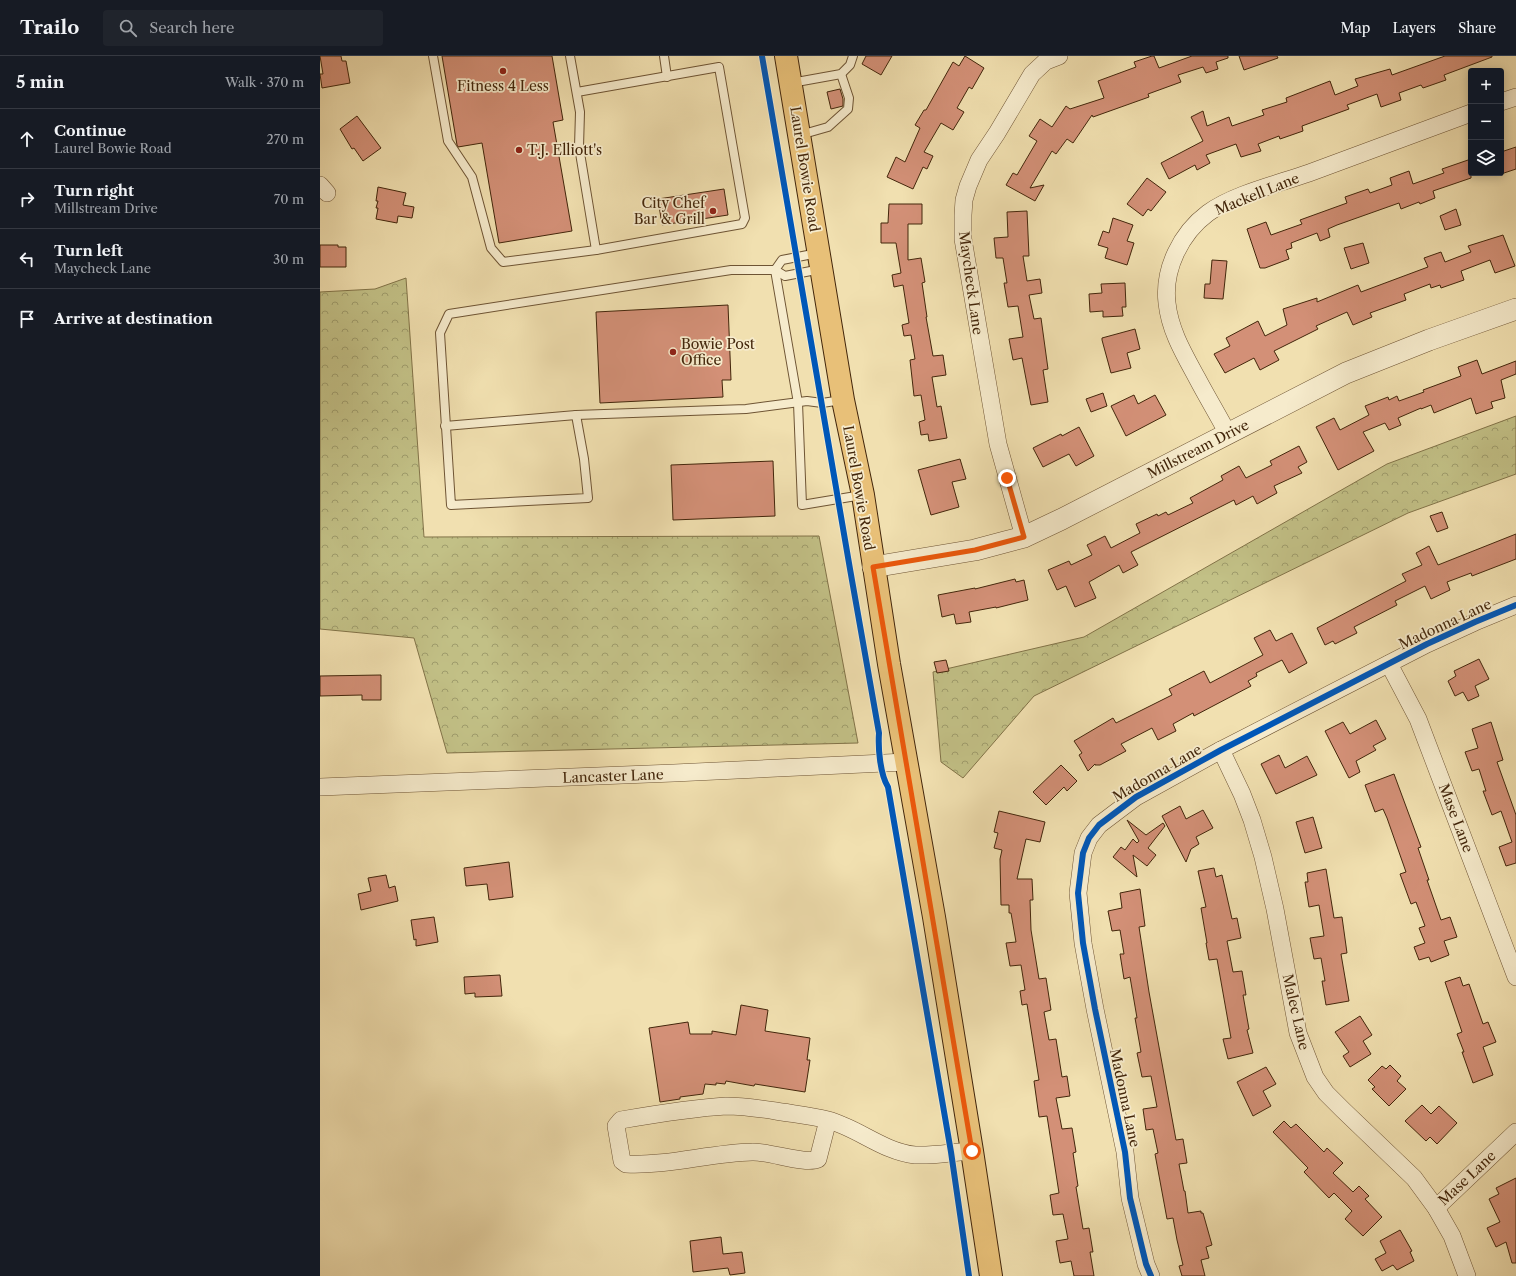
<!DOCTYPE html>
<meta charset="utf-8">
<style>
:root{--surface:#171b24;--page:#20242c;--text:#f1f3f6;--muted:#9ea1a6;--line:#363941}
body{margin:0;font-family:"Libre Caslon Text",serif;background:var(--page);color:var(--text)}
.controls{position:absolute;right:12px;top:12px;display:grid;overflow:hidden;border-radius:4px;box-shadow:0 2px 10px #0003}
.controls button{width:36px;height:36px;display:grid;place-items:center;padding:0;border:0;border-bottom:1px solid var(--line);background:var(--surface);color:var(--text);font:20px sans-serif}
.stop{position:absolute;width:12px;height:12px;margin:-9px;border:3px solid #ea580c;border-radius:50%;background:#fff}
.stop.end{background:#ea580c;border-color:#fff;box-shadow:0 1px 4px #0008}
.list{margin:0;padding:0;list-style:none}
h2{display:flex;justify-content:space-between;align-items:center;height:52px;margin:0;padding:0 16px;font-size:17px}
h2 small{font-size:13px;font-weight:400;color:var(--muted)}
.list li{display:grid;grid-template-columns:26px 1fr auto;gap:12px;align-items:center;box-sizing:border-box;height:60px;padding:0 16px;border-top:1px solid var(--line)}
.list b{display:block;font-size:15px;white-space:nowrap}
.list p{margin:0;font-size:13px;white-space:nowrap;color:var(--muted)}
.list em{font-size:13px;font-style:normal;color:var(--muted)}
.icon{flex:none;width:22px;height:22px;fill:none;stroke:currentColor;stroke-width:2;stroke-linecap:round;stroke-linejoin:round}
.map{position:relative;flex:none;width:1196px;height:1220px;overflow:hidden}
header{display:flex;align-items:center;gap:24px;box-sizing:border-box;height:56px;padding:0 20px;background:var(--surface);border-bottom:1px solid var(--line)}
header strong{font-size:19px}
nav{display:flex;gap:22px;margin-inline-start:auto;font-size:14px}
.search{width:280px;height:36px;background:var(--page);display:flex;align-items:center;gap:10px;box-sizing:border-box;padding:0 14px;border-radius:4px;color:var(--muted);font-size:15px}
main{display:flex}
aside{flex:1;background:var(--surface)}
.map>svg:first-child{display:block}
.forest{fill:url(#forest-crowns);stroke:#827348}
.building{fill:#d39077;stroke:#43260b}
.lines{fill:none;stroke-linecap:round;stroke-linejoin:round}
.service-casing{stroke:#6e5434;stroke-width:10}
.minor-casing{stroke:#6e5434;stroke-width:18}
.tertiary-casing{stroke:#6e5434;stroke-width:22}
.primary-casing{stroke:#43260b;stroke-width:24}
.service{stroke:#f6ebcc;stroke-width:8}
.minor{stroke:#f6ebcc;stroke-width:17}
.tertiary{stroke:#f6ebcc;stroke-width:21}
.primary{stroke:#e8c078;stroke-width:22}
.cycleway-casing{stroke:#f6ebcc;stroke-width:8}
.cycleway{stroke:#0057b8;stroke-width:6}
.route{stroke:#ea580c;stroke-width:5}
.poi-dot{fill:#8f2418;stroke:#f6ebcc;stroke-width:1.5}
.labels{text-anchor:middle;dominant-baseline:central;stroke-width:3.5;stroke-linejoin:round;paint-order:stroke}
.poi-label{font-size:14px;fill:#43260b;stroke:#f6ebcc;text-anchor:start}
.street-label{font-size:14px;fill:#43260b;stroke:#f6ebcc}
</style>
<header>
<strong>Trailo</strong>
<div class="search"><svg class="icon" aria-label="search" viewBox="0 0 24 24"><circle cx="10" cy="10" r="6"/><path d="M15 15l6 6"/></svg>Search here</div>
<nav><a>Map</a><a>Layers</a><a>Share</a></nav>
</header>
<main>
<aside>
<h2>5 min<small>Walk · 370 m</small></h2>
<ul class="list">
<li><svg class="icon" aria-label="ahead" viewBox="0 0 24 24"><path d="M12 20V5M6 11l6-6 6 6"/></svg><div><b>Continue</b><p>Laurel Bowie Road</p></div><em>270 m</em></li>
<li><svg class="icon" aria-label="right" viewBox="0 0 24 24"><path d="M7 20v-9h11M14 6l5 5-5 5"/></svg><div><b>Turn right</b><p>Millstream Drive</p></div><em>70 m</em></li>
<li><svg class="icon" aria-label="left" viewBox="0 0 24 24"><path d="M17 20v-9H6M10 6l-5 5 5 5"/></svg><div><b>Turn left</b><p>Maycheck Lane</p></div><em>30 m</em></li>
<li><svg class="icon" aria-label="arrive" viewBox="0 0 24 24"><path d="M6 21V4h12l-3 4 3 4H6"/></svg><div><b>Arrive at destination</b></div></li>
</ul>
</aside>
<div class="map">
<svg width="1196" height="1220" viewBox="0 0 1196 1220">
<defs>
<pattern id="forest-crowns" width="20" height="18" patternUnits="userSpaceOnUse"><rect width="20" height="18" fill="#c2c086"/><path d="M2 6a3 3 0 1 1 6 0M12 15a3 3 0 1 1 6 0" fill="none" stroke="#9f9c6c"/></pattern>
</defs>
<rect width="100%" height="100%" fill="#f1e0b0"/>
<filter id="stains"><feTurbulence type="fractalNoise" baseFrequency=".005" numOctaves="4"/><feColorMatrix values="0 0 0 0 .2 0 0 0 0 .09 0 0 0 0 .02 0 0 0 .5 -.17"/></filter>
<radialGradient id="worn" r=".72"><stop offset=".6" stop-color="#630" stop-opacity="0"/><stop offset="1" stop-color="#630" stop-opacity=".3"/></radialGradient>
<!-- forest -->
<g class="forest">
<polygon points="86,222 104,481 499,480 538,687 127,697 94,582 0,573 0,236 55,233"/>
<polygon points="1196,360 1196,418 1088,457 714,640 643,722 621,706 613,616 764,581 1067,408"/>
</g>
<!-- building -->
<g class="building">
<polygon points="0,0 21,0 22,5 26,5 30,27 2,32 0,18 3,18"/>
<polygon points="122,0 232,0 243,64 233,66 252,175 179,187 162,87 138,91 137,89"/>
<polygon points="546,0 572,0 561,19 542,8"/>
<polygon points="645,0 664,12 652,33 649,31 637,52 644,56 633,74 621,67 604,96 613,100 607,113 603,111 593,133 567,121 576,101 585,106 600,72 595,69 604,54 606,54 633,6 639,10"/>
<polygon points="832,0 834,0 839,12 872,0 908,0 908,2 896,6 898,13 886,17 883,11 858,19 861,26 828,38 829,41 773,61 772,59 753,87 747,83 736,98 732,95 710,132 724,129 715,145 686,129 693,117 697,119 717,85 709,80 720,63 732,71 746,50 750,53 784,42 778,25 816,11 814,6"/>
<polygon points="919,0 957,0 958,2 924,14"/>
<polygon points="1125,0 1172,0 1172,1 1124,19 1126,24 1103,32 1101,29 1079,37 1081,44 1061,51 1057,38 1027,49 1029,53 982,70 983,75 960,83 959,80 938,88 941,95 921,101 916,88 886,99 890,107 877,114 875,109 849,123 841,107 883,85 871,61 883,55 887,70 909,61 912,70 944,59 942,54 967,46 966,42 1010,25 1015,39 1038,30 1035,23 1070,13 1072,19"/>
<polygon points="520,33 523,43 523,50 511,53 507,36"/>
<polygon points="37,60 61,92 43,105 34,92 32,93 20,73"/>
<polygon points="1196,91 1196,113 1181,118 1181,96"/>
<polygon points="1151,103 1151,122 1113,135 1115,142 1100,148 1099,146 1081,153 1079,147 1017,169 1008,173 1010,181 1000,185 997,177 971,187 972,192 966,194 969,203 945,212 940,212 927,173 946,166 951,179 982,168 980,164 1027,147 1025,141 1048,133 1050,137 1072,129 1070,122 1089,115 1093,128 1124,117 1122,113"/>
<polygon points="827,122 846,136 831,155 828,153 823,160 807,148"/>
<polygon points="58,131 86,137 83,149 94,151 92,162 78,160 77,167 56,163 58,152 56,152 58,145 56,145"/>
<polygon points="404,133 408,159 342,169 338,143"/>
<polygon points="569,148 602,148 602,168 588,168 588,204 601,202 605,226 602,227 607,261 606,261 613,300 623,299 626,319 612,321 617,351 621,350 627,382 609,385 608,378 601,379 599,366 605,364 601,339 594,340 590,304 595,303 591,279 584,280 582,269 589,267 583,229 574,231 572,219 581,217 576,187 561,187 561,167 568,167"/>
<polygon points="1136,153 1141,169 1125,174 1120,160"/>
<polygon points="707,155 709,200 703,200 707,225 720,223 722,237 709,239 714,263 721,262 728,313 723,314 728,346 711,349 702,302 693,304 689,283 703,281 698,250 688,251 684,227 687,227 683,202 676,202 674,182 688,181 687,156"/>
<polygon points="793,162 813,169 807,185 814,187 807,209 785,202 788,192 778,189 783,175 789,177"/>
<polygon points="1183,179 1195,210 1175,217 1170,204 1141,215 1144,224 1121,232 1120,229 1111,232 1110,228 1084,238 1086,244 1050,257 1052,261 1033,269 1027,256 996,270 998,273 954,295 959,304 940,314 934,302 905,317 894,298 910,290 906,282 938,265 945,280 967,269 963,253 997,242 997,246 1038,229 1041,236 1108,211 1104,202 1121,196 1125,206 1151,196 1148,190"/>
<polygon points="1043,187 1049,207 1031,213 1024,192"/>
<polygon points="0,189 18,189 18,191 26,191 26,211 0,211"/>
<polygon points="892,204 907,205 903,243 884,242 885,228 890,228"/>
<polygon points="805,227 806,251 802,251 803,260 783,261 783,255 770,256 769,238 782,237 781,228"/>
<polygon points="408,249 411,324 402,324 403,341 280,347 276,256"/>
<polygon points="815,273 820,293 807,297 811,312 791,317 782,284 782,282"/>
<polygon points="1157,304 1162,318 1196,305 1196,318 1181,324 1185,342 1171,346 1173,352 1156,358 1151,342 1114,357 1111,349 1101,353 1101,352 1078,362 1081,369 1069,374 1065,367 1043,376 1054,395 1018,414 996,371 1014,362 1020,374 1049,359 1045,350 1068,341 1069,344 1077,340 1079,345 1104,336 1103,334 1141,320 1138,311"/>
<polygon points="783,337 787,350 771,356 766,343"/>
<polygon points="814,339 818,348 835,339 846,359 806,380 791,350"/>
<polygon points="759,371 774,400 756,410 749,398 723,411 713,392 741,378 742,380"/>
<polygon points="979,390 987,406 978,411 982,417 954,430 957,437 937,448 933,440 916,449 914,444 811,496 818,509 803,517 799,509 769,526 776,542 755,551 746,530 737,534 728,514 749,505 751,509 772,499 767,489 785,480 791,492 820,477 816,468 837,458 838,460 846,456 848,459 873,447 870,442 903,424 901,420 919,410 926,422 952,409 950,405"/>
<polygon points="640,403 646,423 632,426 639,451 611,459 598,414"/>
<polygon points="453,405 455,460 353,464 351,409"/>
<polygon points="1122,456 1128,472 1117,476 1110,460"/>
<polygon points="1196,478 1196,503 1152,520 1151,517 1127,526 1130,534 1111,543 1105,530 1075,545 1077,549 1034,571 1037,577 1015,588 1013,585 1005,589 997,572 1086,525 1082,518 1102,509 1096,497 1109,490 1118,509"/>
<polygon points="695,523 696,526 704,524 708,544 676,552 676,551 649,556 651,566 636,568 634,558 622,561 618,539 655,532 655,533"/>
<polygon points="950,574 956,585 972,577 987,607 969,617 962,604 936,617 937,620 928,625 931,630 874,660 873,657 853,668 856,675 838,684 832,672 801,688 806,695 780,709 775,709 775,708 768,715 759,699 762,697 754,685 793,662 796,667 852,639 849,633 884,615 890,627 943,599 934,582"/>
<polygon points="1159,603 1169,623 1155,630 1159,640 1148,645 1143,636 1135,640 1128,625 1136,620 1134,615"/>
<polygon points="626,604 629,615 617,617 614,606"/>
<polygon points="61,619 61,644 42,644 42,639 0,640 0,620"/>
<polygon points="1056,664 1066,683 1053,690 1056,694 1036,705 1040,716 1029,722 1005,675 1023,666 1030,678"/>
<polygon points="1171,666 1183,704 1177,706 1196,759 1196,807 1186,810 1179,791 1192,786 1181,755 1172,759 1163,735 1166,735 1159,713 1152,715 1145,696 1158,692 1152,673"/>
<polygon points="959,699 965,712 987,700 997,719 956,738 941,708"/>
<polygon points="741,709 757,725 747,735 744,731 726,749 713,736"/>
<polygon points="1074,718 1101,791 1098,792 1109,824 1107,824 1121,864 1130,861 1137,881 1124,885 1129,899 1111,906 1109,901 1099,904 1094,891 1105,887 1099,872 1105,870 1096,846 1091,848 1080,818 1086,816 1067,762 1063,753 1055,756 1045,729"/>
<polygon points="860,750 866,763 883,754 893,772 876,781 879,788 871,793 866,806 842,760"/>
<polygon points="679,755 725,766 720,786 706,783 697,823 712,823 713,844 710,844 711,874 719,923 726,922 731,954 724,956 729,984 736,983 742,1021 747,1020 750,1040 736,1042 742,1073 752,1072 756,1096 753,1097 758,1130 756,1131 763,1173 769,1172 773,1196 770,1196 774,1220 754,1220 751,1205 740,1207 736,1185 748,1183 743,1158 733,1159 730,1139 739,1137 727,1060 719,1061 714,1025 719,1024 707,948 702,949 700,935 705,934 701,909 690,910 686,887 696,886 691,857 689,857 689,849 681,849 680,803 682,794 674,792 678,777 674,776"/>
<polygon points="993,761 1002,792 985,797 976,766"/>
<polygon points="807,764 826,779 843,767 845,770 828,792 836,799 827,810 813,799 817,821 793,801 801,791 805,794 813,783 817,787 819,785"/>
<polygon points="189,806 193,841 169,844 167,828 146,830 144,812"/>
<polygon points="894,812 896,821 902,819 912,863 917,862 921,882 907,885 913,916 922,915 926,939 923,939 929,973 927,974 933,997 908,1003 903,983 911,982 897,903 889,904 886,887 887,887 881,852 886,851 878,815"/>
<polygon points="1006,813 1014,862 1022,861 1027,897 1021,898 1029,945 1006,949 1002,925 1005,925 1001,902 994,903 990,882 1004,880 999,849 989,851 985,826 988,826 987,817"/>
<polygon points="66,819 69,832 75,830 78,845 41,854 38,838 51,835 48,822"/>
<polygon points="820,833 825,870 819,871 829,936 856,1084 863,1083 867,1107 859,1108 864,1135 865,1135 868,1157 881,1155 881,1157 883,1157 892,1189 886,1191 889,1202 881,1204 885,1220 862,1220 859,1210 863,1209 857,1184 853,1162 847,1163 835,1098 838,1097 833,1073 826,1074 823,1053 837,1051 831,1020 822,1021 817,997 821,996 815,962 817,962 810,921 804,923 800,898 804,898 800,874 792,875 788,855 802,852 800,837"/>
<polygon points="114,861 118,886 96,890 96,883 94,884 91,864"/>
<polygon points="180,919 182,940 155,941 155,937 145,938 144,921"/>
<polygon points="1140,921 1143,930 1149,928 1163,968 1168,966 1176,986 1163,991 1173,1019 1153,1027 1142,996 1144,996 1137,978 1142,976 1125,926"/>
<polygon points="421,949 448,954 445,975 490,982 487,1004 490,1004 485,1036 435,1028 434,1030 406,1025 405,1028 396,1027 396,1029 385,1028 383,1038 360,1041 360,1043 340,1046 329,972 368,966 370,978 392,978 392,975 416,979"/>
<polygon points="1040,960 1052,979 1043,985 1051,998 1030,1011 1023,1000 1029,996 1015,976"/>
<polygon points="1070,1009 1081,1020 1077,1025 1086,1033 1069,1050 1052,1033 1055,1031 1048,1024 1062,1010 1066,1013"/>
<polygon points="946,1011 956,1028 943,1035 951,1050 933,1060 917,1026"/>
<polygon points="1102,1049 1111,1058 1119,1050 1137,1067 1117,1088 1110,1081 1106,1085 1085,1065"/>
<polygon points="964,1065 971,1072 976,1068 1004,1096 1007,1092 1023,1107 1013,1117 1033,1136 1039,1130 1049,1140 1045,1143 1062,1161 1043,1180 1025,1163 1032,1155 1014,1137 1009,1142 984,1116 988,1112 953,1076"/>
<polygon points="1196,1122 1196,1207 1192,1207 1186,1186 1176,1191 1167,1172 1180,1166 1169,1143 1179,1138 1176,1132"/>
<polygon points="1080,1174 1092,1195 1090,1196 1094,1205 1077,1214 1073,1209 1062,1215 1055,1203 1066,1197 1060,1185"/>
<polygon points="401,1181 403,1198 422,1196 425,1217 410,1219 408,1212 373,1216 370,1185"/>
</g>
<g class="lines">
<!-- service casing -->
<g class="service-casing">
<g id="service">
<polyline points="113,0 128,85 152,121 171,192 183,206 276,194 422,168 425,162 399,11 257,36"/>
<polyline points="250,0 260,56 259,91 276,194"/>
<polyline points="344,0 347,21"/>
<polyline points="471,27 521,18 530,9 533,0"/>
<polyline points="480,79 508,71 528,53 529,42 521,18"/>
<polyline points="498,197 462,204 455,214 478,347 482,449 542,439"/>
<polyline points="256,359 264,403 268,442 131,449 120,277 129,258 411,214 455,214 465,220 501,213"/>
<polyline points="125,370 256,359 426,353 487,345 502,347 522,344"/>
</g>
</g>
<!-- minor casing -->
<g class="minor-casing">
<g id="minor">
<polyline points="1181,46 1196,41"/>
<polyline points="0,129 7,137"/>
<path d="M908 378C898 359 887 341 877 322 864 298 850 275 847 247 843 213 861 177 888 157 914 138 958 128 989 117 1043 97 1097 77 1151 57"/>
<polyline points="704,481 678,388 643,183 643,159 644,144 648,130 659,104 677,77 712,18 726,5 739,0"/>
<polyline points="1069,608 1098,663 1196,921"/>
<polyline points="901,694 922,738 932,764 943,801 955,853 978,977 995,1021 1006,1037 1023,1054 1094,1122 1116,1152 1132,1180 1147,1220"/>
<polyline points="0,731 354,717 586,706"/>
<path d="M508 1064 498 1103C485 1109 449 1095 432 1096 390 1097 348 1110 306 1108L302 1105 296 1070 301 1064C336 1058 371 1052 406 1050 428 1050 448 1054 469 1057 482 1059 496 1061 508 1064 538 1072 564 1096 595 1099 614 1100 633 1096 652 1095"/>
<polyline points="1116,1152 1196,1076"/>
<polyline points="831,1220 826,1208 810,1142 805,1096 775,953 763,887 758,837 763,797 769,782 779,769 816,741 901,694 1107,588 1155,566 1196,549"/>
</g>
</g>
<!-- tertiary casing -->
<g class="tertiary-casing">
<polyline id="tertiary" points="553,511 655,494 685,486 704,481 742,463 1026,317 1109,284 1196,253"/>
</g>
<!-- primary casing -->
<g class="primary-casing">
<polyline id="primary" points="466,0 523,344 543,439 569,608 614,861 652,1095 671,1220"/>
</g>
<!-- service -->
<use href="#service" class="service"/>
<!-- minor -->
<use href="#minor" class="minor"/>
<!-- tertiary -->
<use href="#tertiary" class="tertiary"/>
<!-- primary -->
<use href="#primary" class="primary"/>
<!-- cycleway casing -->
<g class="cycleway-casing">
<g id="cycleway">
<path d="M442 0 530 513 559 677C558 692 560 718 568 731L631 1096 649 1220"/>
<polyline points="831,1220 826,1208 810,1142 805,1096 775,953 763,887 758,837 763,797 769,782 779,769 816,741 901,694 1107,588 1155,566 1196,549"/>
</g>
</g>
<!-- cycleway -->
<use href="#cycleway" class="cycleway"/>
</g>
<g class="lines">
<!-- route -->
<polyline class="route" points="652,1095 553,511 655,494 704,481 687,422"/>
</g>
<!-- markers -->
<g class="poi-dot">
<circle cx="183" cy="15" r="4"/>
<circle cx="199" cy="94" r="4"/>
<circle cx="393" cy="155" r="4"/>
<circle cx="353" cy="296" r="4"/>
</g>
<g class="labels">
<!-- poi labels -->
<g class="poi-label">
<text x="183" y="30" text-anchor="middle">Fitness 4 Less</text>
<text x="207" y="94">T.J. Elliott's</text>
<text x="385" y="147" text-anchor="end">City Chef<tspan x="385" dy="16">Bar &amp; Grill</tspan></text>
<text x="361" y="288">Bowie Post<tspan x="361" dy="16">Office</tspan></text>
</g>
<!-- street labels -->
<g class="street-label">
<text transform="translate(485 113) rotate(81)">Laurel Bowie Road</text>
<text transform="translate(937 138) rotate(-22)">Mackell Lane</text>
<text transform="translate(651 227) rotate(82)">Maycheck Lane</text>
<text transform="translate(878 393) rotate(-27)">Millstream Drive</text>
<text transform="translate(539 432) rotate(80)">Laurel Bowie Road</text>
<text transform="translate(1125 568) rotate(-25)">Madonna Lane</text>
<text transform="translate(837 717) rotate(-30)">Madonna Lane</text>
<text transform="translate(293 720) rotate(-2)">Lancaster Lane</text>
<text transform="translate(1136 762) rotate(69)">Mase Lane</text>
<text transform="translate(976 956) rotate(77)">Malec Lane</text>
<text transform="translate(805 1042) rotate(78)">Madonna Lane</text>
<text transform="translate(1147 1122) rotate(-43)">Mase Lane</text>
</g>
</g>
<rect width="100%" height="100%" filter="url(#stains)"/>
<rect width="100%" height="100%" fill="url(#worn)"/>
</svg>
<div class="controls">
<button>+</button>
<button>−</button>
<button><svg class="icon" aria-label="layers" viewBox="0 0 24 24"><path d="M12 4l9 5-9 5-9-5zM3 14l9 5 9-5"/></svg></button>
</div>
<div class="stop" style="left:652px;top:1095px"></div>
<div class="stop end" style="left:687px;top:422px"></div>
</div>
</main>
